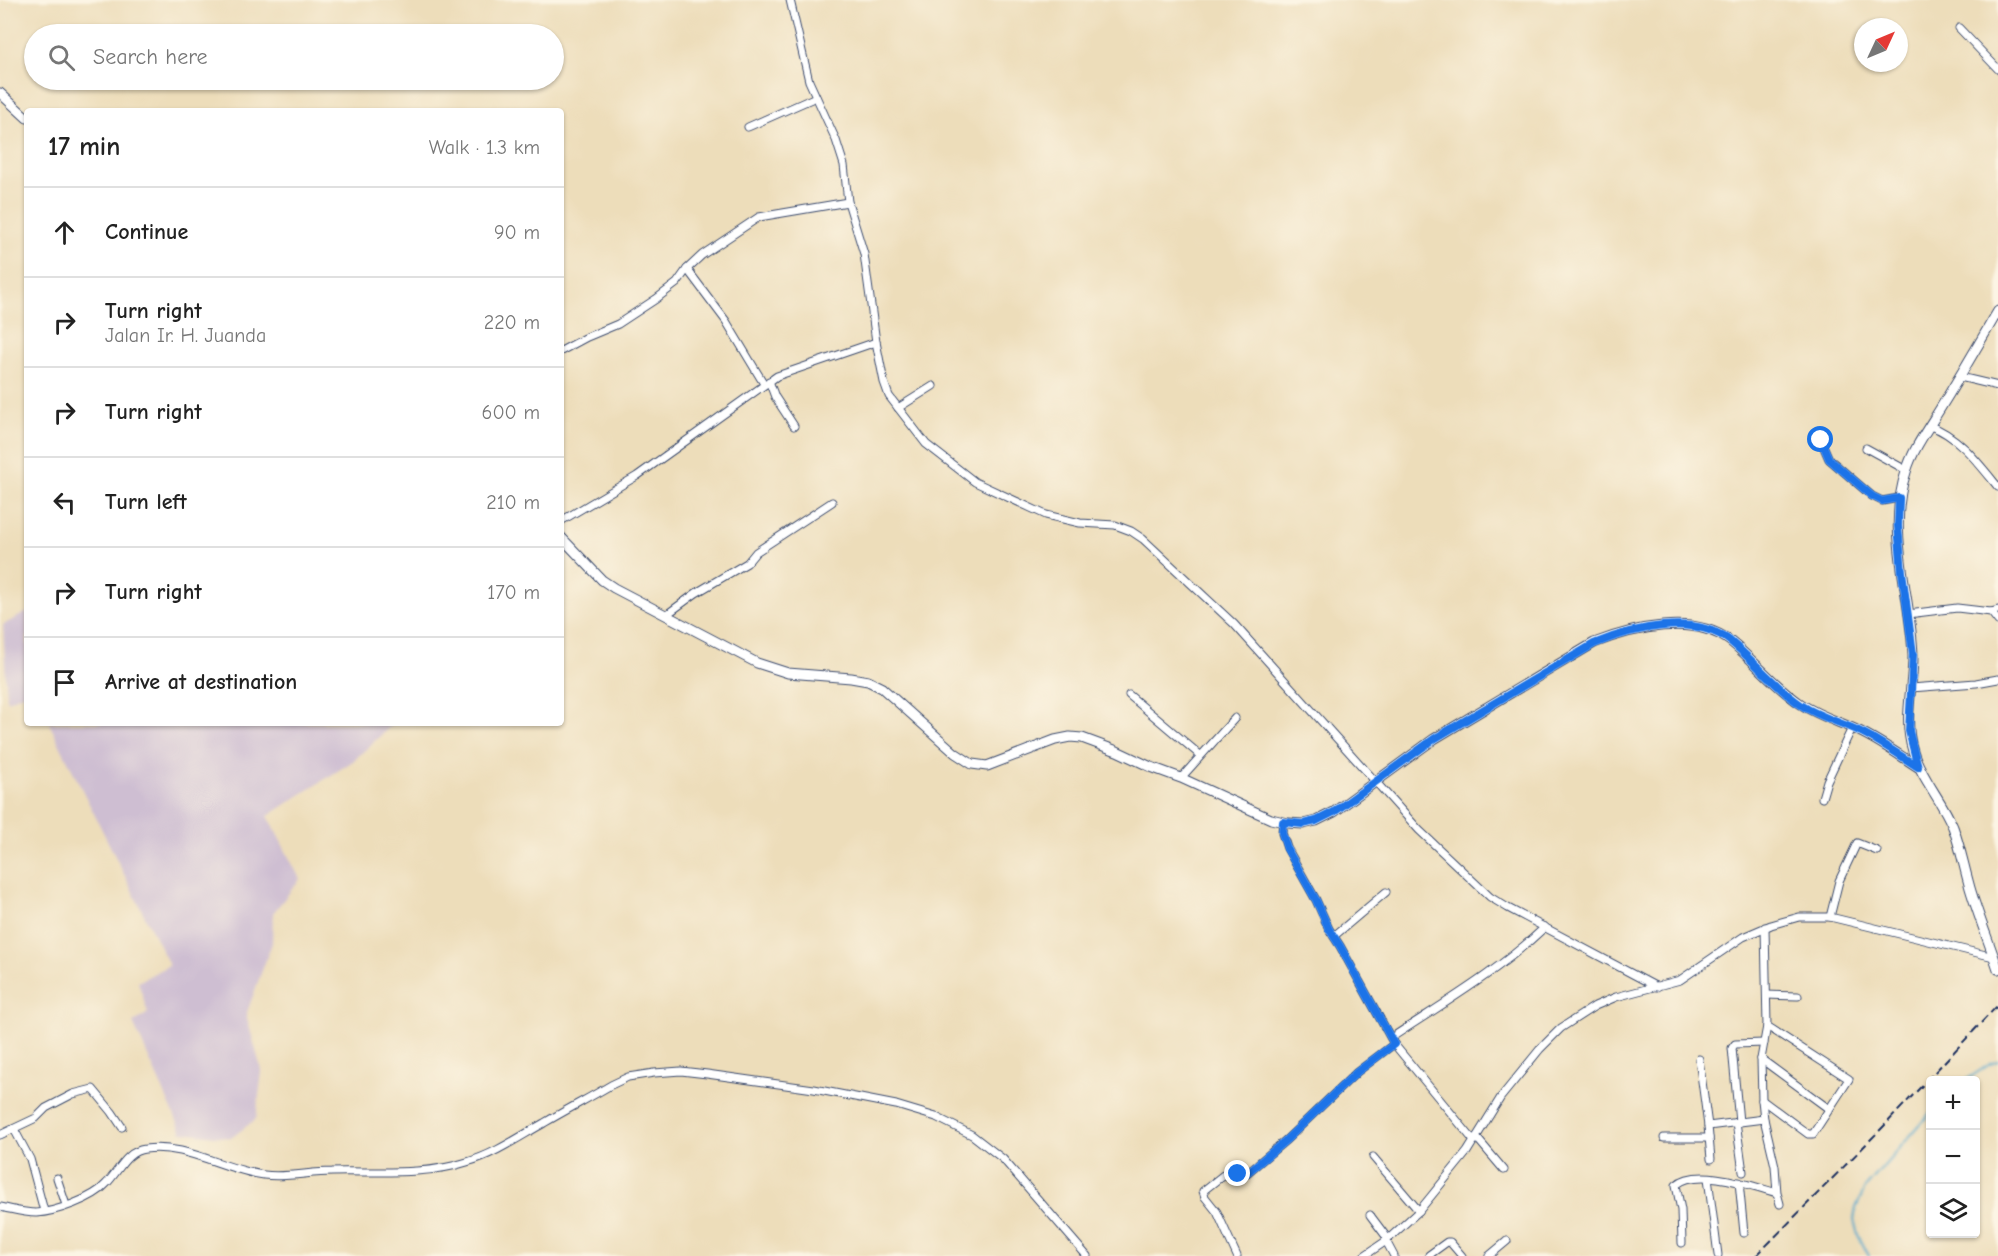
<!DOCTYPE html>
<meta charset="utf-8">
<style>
:root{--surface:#fff;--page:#f6f6f6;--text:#222;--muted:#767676;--line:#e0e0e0}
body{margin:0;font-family:"Comic Neue",sans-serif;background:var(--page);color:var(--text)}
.controls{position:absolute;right:18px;bottom:18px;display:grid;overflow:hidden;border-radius:6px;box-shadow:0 2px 4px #0004}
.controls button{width:54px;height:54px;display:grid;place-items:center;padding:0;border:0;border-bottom:2px solid var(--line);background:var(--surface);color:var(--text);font:30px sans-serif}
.compass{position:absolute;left:1854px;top:18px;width:54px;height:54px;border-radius:50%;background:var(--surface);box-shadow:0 2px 4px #0004;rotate:46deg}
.stop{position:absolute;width:18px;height:18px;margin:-14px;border:4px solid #1a73e8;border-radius:50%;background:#fff}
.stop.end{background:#1a73e8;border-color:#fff;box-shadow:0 2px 6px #0008}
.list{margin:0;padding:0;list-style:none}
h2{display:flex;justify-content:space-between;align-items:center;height:78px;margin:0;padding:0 24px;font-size:26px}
h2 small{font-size:20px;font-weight:400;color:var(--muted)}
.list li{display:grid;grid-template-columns:39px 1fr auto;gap:18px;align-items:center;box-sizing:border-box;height:90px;padding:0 24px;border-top:2px solid var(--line)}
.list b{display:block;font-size:22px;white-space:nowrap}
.list p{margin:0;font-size:20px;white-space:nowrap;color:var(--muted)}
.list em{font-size:20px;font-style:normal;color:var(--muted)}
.icon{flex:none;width:33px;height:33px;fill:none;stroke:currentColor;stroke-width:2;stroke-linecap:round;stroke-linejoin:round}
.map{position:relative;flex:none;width:1998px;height:1256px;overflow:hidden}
.search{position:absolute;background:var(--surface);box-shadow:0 2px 4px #0004;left:24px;top:24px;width:540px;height:66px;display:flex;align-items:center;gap:15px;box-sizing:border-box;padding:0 21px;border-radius:33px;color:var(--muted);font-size:22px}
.panel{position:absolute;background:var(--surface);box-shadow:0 2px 4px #0004;left:24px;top:108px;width:540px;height:618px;border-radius:6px}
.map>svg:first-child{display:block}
.industrial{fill:#cebed2}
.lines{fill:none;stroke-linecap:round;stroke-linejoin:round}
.stream{stroke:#4ea6cb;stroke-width:2}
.street-casing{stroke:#3a496c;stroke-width:9}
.secondary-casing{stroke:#3a496c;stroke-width:11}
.street{stroke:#fff;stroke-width:7}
.secondary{stroke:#fff;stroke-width:9}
.rail{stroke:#1b2f5e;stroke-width:2;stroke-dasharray:9 4.5;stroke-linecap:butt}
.route{stroke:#1a73e8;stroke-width:8}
</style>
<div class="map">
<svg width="1998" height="1256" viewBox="0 0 1998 1256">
<rect width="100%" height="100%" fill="#fcf5e5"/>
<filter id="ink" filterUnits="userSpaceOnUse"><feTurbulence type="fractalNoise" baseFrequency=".0167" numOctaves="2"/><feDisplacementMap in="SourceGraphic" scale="12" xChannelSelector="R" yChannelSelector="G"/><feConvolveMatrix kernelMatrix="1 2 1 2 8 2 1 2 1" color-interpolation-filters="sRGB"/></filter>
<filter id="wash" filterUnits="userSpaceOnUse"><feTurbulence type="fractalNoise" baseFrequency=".008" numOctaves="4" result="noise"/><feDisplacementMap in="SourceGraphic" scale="24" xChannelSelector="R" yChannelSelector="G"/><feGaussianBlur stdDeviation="1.35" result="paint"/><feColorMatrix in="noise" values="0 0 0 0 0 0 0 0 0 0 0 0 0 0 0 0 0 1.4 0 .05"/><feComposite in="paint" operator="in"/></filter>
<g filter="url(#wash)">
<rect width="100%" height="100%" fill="#edddba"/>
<!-- industrial -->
<g class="industrial">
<polygon points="27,612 27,692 7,701 3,625"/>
<polygon points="49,723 394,723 353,761 268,816 300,879 273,913 272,943 246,1015 262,1072 256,1119 231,1138 182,1132 133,1023 148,1013 138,982 169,965"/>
</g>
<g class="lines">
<!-- stream -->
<g class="stream">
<polyline points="1966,1080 1990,1064 1998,1061"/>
<polyline points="1869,1256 1858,1235 1854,1220 1856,1208 1865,1188 1930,1113"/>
</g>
</g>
</g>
<g filter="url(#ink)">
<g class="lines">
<!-- street casing -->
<g class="street-casing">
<g id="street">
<polyline points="790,0 809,81 836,140 844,165 848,202 864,254 876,342 884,382 889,396 926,444 975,482 1046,515 1080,523 1115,525 1131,531 1143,539 1234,624 1419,830 1490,897 1508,908 1657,987"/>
<polyline points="1959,28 1998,69"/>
<polyline points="748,127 816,97"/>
<polyline points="687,269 726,321 764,384"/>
<polyline points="561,351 587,337 618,324 656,299 677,283 687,269 702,255 759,217 848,202"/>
<polyline points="1960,377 1998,386"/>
<polyline points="769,381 775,397 794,426"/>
<polyline points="898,408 933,386"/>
<path d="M1930 426C1958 435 1980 465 1998 487"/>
<polyline points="1815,433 1822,443 1829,459 1872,496 1882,501 1899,498"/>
<polyline points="1866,448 1906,470"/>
<polyline points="561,521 637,476 777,376 876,342"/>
<polyline points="1991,612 1998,621"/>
<polyline points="1908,614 1957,608 1991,612 1998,610"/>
<polyline points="666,615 696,593 747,563 756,552 832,502"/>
<polyline points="1911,688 1976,683 1998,679"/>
<polyline points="1129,695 1200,755"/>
<polyline points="1181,778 1235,718"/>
<polyline points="1822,798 1827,781 1852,728"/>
<polyline points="1830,917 1839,881 1857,843 1877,851"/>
<polyline points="1334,936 1386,892"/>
<polyline points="1767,995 1798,996"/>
<path d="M1391 1038C1444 1003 1499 971 1545 927"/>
<polyline points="1394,1044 1474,1141"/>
<polyline points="1699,1059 1708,1126 1764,1119"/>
<polyline points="1761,1059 1829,1109"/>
<polyline points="1762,1100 1808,1134 1813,1134 1849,1079 1767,1026"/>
<polyline points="1736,1122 1743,1172"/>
<polyline points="1739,1122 1732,1048 1735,1044 1764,1043"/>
<polyline points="1708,1126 1711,1159"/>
<polyline points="14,1129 30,1159 44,1211"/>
<polyline points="0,1135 36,1118 46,1108 73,1094 93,1089 112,1112 122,1127"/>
<polyline points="1476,1137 1504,1170"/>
<polyline points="1664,1138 1709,1138"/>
<polyline points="1373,1157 1419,1211"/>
<polyline points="57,1178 66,1205"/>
<polyline points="1708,1178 1718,1255"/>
<polyline points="1739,1182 1744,1233"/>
<polyline points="1777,1193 1780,1204"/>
<path d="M0 1207C11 1209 24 1213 36 1213 55 1212 93 1199 106 1184 119 1171 126 1151 145 1149 185 1143 224 1170 264 1175 286 1178 309 1172 332 1172 377 1171 424 1176 467 1162 495 1154 519 1137 544 1123 566 1110 589 1098 611 1085L628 1077 654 1073 681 1071 707 1074 814 1089 896 1105 936 1117 972 1135 1003 1159 1087 1256"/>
<polyline points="1370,1215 1388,1239"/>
<polyline points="1386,1241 1394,1256"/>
<path d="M1682 1243 1681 1210 1676 1185C1697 1166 1752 1186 1777 1193L1775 1166 1764 1119 1762 1100 1761 1059 1767 1026 1765 927"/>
<polyline points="1429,1255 1447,1242 1450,1242 1462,1256"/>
<polyline points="1237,1256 1217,1212 1205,1197 1203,1191 1227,1172 1243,1176 1247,1173 1286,1140 1357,1072 1394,1044 1340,946 1329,929 1316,900 1287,848 1282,833 1283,822"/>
<polyline points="1364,1256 1386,1241 1419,1211 1467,1152 1501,1097 1540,1049 1561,1028 1595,1006 1616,997 1680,980 1743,937 1771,925 1799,917 1830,917 1994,957"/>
<polyline points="1489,1256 1507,1241"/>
</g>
</g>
<!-- secondary casing -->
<g class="secondary-casing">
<g id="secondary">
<polyline points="0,93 27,118"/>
<path d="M1998 311C1980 342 1962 373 1943 404 1930 426 1913 448 1906 472 1886 533 1911 594 1913 656 1913 688 1903 720 1913 751 1921 778 1942 800 1953 827 1960 846 1964 867 1970 888 1978 915 1989 942 1998 969"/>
<path d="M561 537 602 580 614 588 757 663 788 673 851 678 868 681 882 688 955 753 972 764 987 766 1055 740 1070 737 1082 738 1117 751 1151 767 1181 778 1271 819 1288 823 1303 824 1316 821 1334 812 1434 739 1594 643C1632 628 1694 613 1730 641 1755 661 1775 687 1801 704 1819 716 1840 722 1859 731 1880 741 1899 755 1918 767"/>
</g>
</g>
<!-- street -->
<use href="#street" class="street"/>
<!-- secondary -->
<use href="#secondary" class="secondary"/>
<!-- rail -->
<polyline class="rail" points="1756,1256 1884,1126 1998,1005"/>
</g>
</g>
<g class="lines" filter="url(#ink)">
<!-- route -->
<path class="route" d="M1238 1174 1243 1176 1247 1173 1286 1140 1357 1072 1394 1044 1340 946 1329 929 1316 900 1287 849 1282 833 1283 822 1303 824 1316 821 1334 812 1434 739 1594 644C1632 628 1694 613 1730 641 1754 661 1775 687 1801 705 1819 717 1840 722 1859 731 1880 741 1899 755 1918 767L1909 731 1913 654 1902 572 1898 526 1899 498 1882 501 1872 496 1829 459 1821 440"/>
</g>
</svg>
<div class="controls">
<button>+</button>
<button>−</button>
<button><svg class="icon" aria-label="layers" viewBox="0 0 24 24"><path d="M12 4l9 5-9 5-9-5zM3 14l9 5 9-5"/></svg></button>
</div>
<svg class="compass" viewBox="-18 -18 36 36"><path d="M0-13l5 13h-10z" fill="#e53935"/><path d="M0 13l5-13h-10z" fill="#767676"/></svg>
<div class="stop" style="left:1821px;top:440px"></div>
<div class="stop end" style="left:1238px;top:1174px"></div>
<div class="search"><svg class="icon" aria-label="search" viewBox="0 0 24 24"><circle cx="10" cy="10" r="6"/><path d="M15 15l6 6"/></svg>Search here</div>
<section class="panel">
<h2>17 min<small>Walk · 1.3 km</small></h2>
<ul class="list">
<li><svg class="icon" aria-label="ahead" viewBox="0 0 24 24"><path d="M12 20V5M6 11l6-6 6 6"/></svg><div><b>Continue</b></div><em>90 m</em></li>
<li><svg class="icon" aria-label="right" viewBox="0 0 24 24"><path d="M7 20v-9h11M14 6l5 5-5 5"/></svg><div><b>Turn right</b><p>Jalan Ir. H. Juanda</p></div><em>220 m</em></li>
<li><svg class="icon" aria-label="right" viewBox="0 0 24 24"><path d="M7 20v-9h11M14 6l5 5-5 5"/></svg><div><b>Turn right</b></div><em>600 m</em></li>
<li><svg class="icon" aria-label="left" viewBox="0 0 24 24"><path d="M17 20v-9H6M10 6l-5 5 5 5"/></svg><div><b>Turn left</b></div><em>210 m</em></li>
<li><svg class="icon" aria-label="right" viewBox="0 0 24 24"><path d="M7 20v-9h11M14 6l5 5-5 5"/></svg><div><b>Turn right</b></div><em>170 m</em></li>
<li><svg class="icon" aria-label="arrive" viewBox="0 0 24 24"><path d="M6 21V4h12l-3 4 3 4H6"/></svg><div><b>Arrive at destination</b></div></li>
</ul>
</section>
</div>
